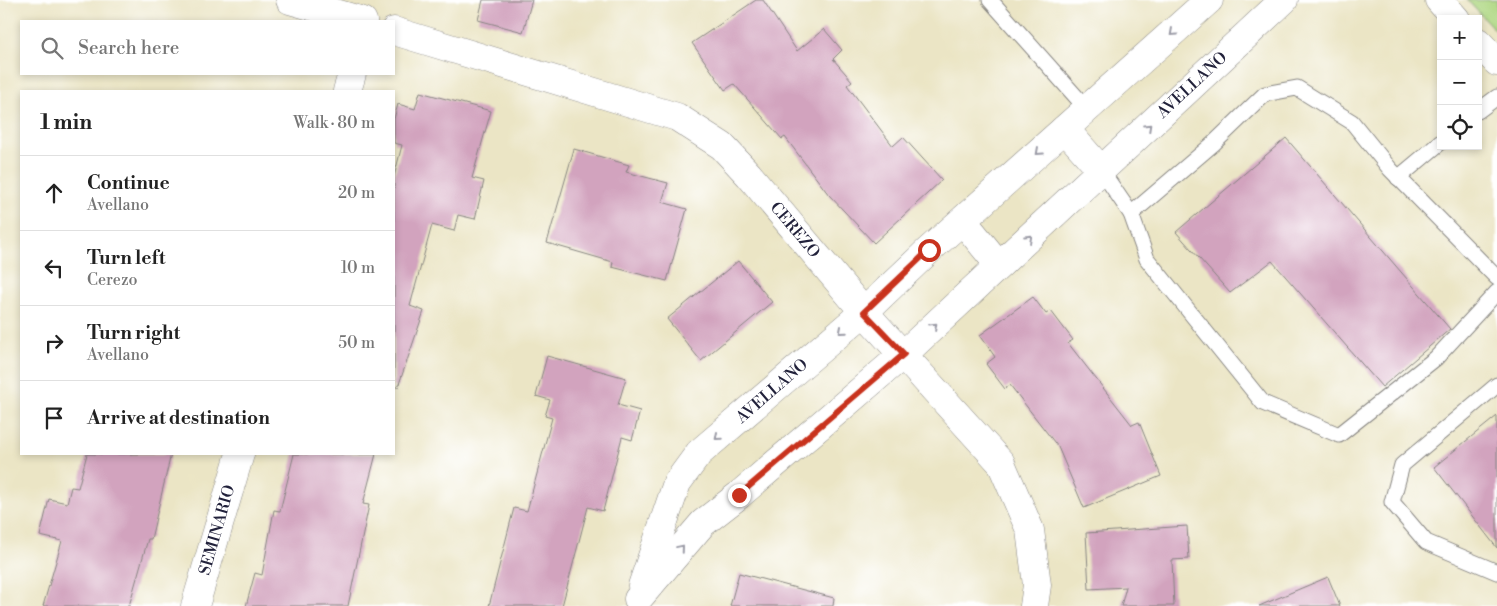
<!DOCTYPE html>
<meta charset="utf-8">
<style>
:root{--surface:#fff;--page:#f2f2f2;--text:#222;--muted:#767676;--line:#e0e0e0}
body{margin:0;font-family:"Libre Bodoni",serif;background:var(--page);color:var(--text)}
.controls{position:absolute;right:15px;top:15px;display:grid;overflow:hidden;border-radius:0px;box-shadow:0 2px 8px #0003}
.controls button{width:45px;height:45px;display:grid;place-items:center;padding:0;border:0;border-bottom:1px solid var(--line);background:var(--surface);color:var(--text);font:25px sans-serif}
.stop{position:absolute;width:15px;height:15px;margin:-11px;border:4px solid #c8321e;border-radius:50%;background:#fff}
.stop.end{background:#c8321e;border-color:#fff;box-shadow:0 1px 5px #0008}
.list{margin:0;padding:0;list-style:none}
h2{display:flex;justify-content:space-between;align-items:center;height:65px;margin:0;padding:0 20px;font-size:21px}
h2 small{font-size:16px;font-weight:400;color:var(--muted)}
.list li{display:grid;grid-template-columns:32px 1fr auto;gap:15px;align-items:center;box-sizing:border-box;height:75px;padding:0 20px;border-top:1px solid var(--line)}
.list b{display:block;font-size:19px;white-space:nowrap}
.list p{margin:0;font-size:16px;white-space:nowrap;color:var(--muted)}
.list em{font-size:16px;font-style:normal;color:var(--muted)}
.icon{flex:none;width:28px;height:28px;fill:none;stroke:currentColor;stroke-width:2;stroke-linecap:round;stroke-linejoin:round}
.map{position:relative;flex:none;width:1497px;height:606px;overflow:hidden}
.search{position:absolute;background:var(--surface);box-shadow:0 2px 8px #0003;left:20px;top:20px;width:375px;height:55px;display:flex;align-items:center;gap:12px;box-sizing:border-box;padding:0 18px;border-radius:0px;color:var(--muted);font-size:19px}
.panel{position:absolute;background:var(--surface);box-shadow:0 2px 8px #0003;left:20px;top:90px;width:375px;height:365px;border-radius:0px}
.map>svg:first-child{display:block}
.green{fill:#aed782;stroke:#687c5e}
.building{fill:#d2a3be}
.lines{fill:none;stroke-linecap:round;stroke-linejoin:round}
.lane-casing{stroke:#868480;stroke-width:17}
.street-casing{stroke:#868480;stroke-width:29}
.primary-casing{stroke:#868480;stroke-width:29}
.lane{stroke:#fff;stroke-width:15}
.street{stroke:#fff;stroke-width:28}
.primary{stroke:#fff;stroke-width:28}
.oneway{stroke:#9c9ca7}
.route{stroke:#c8321e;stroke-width:6}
.labels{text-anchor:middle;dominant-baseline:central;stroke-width:4;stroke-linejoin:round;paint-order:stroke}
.street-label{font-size:16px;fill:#22223b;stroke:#fff}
</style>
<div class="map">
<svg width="1497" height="606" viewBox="0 0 1497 606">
<rect width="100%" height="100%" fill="#fff"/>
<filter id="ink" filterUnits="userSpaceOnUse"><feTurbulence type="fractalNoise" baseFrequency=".02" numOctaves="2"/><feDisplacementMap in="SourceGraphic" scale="10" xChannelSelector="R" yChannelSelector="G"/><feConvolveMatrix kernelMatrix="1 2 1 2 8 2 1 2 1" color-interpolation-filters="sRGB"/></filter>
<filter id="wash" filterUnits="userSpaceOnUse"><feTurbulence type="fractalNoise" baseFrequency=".0096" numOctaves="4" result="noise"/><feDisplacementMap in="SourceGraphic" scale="20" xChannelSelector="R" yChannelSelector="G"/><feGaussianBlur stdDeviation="1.12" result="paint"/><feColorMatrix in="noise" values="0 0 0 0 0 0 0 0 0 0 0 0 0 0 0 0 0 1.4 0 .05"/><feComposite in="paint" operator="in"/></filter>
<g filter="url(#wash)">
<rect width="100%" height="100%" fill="#ebe5c5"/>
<!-- green -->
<polygon class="green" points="1467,0 1497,0 1497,32"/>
<g id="blocks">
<!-- building -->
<g class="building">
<polygon points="483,0 532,0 523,32 478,20"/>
<polygon points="756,0 763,0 797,51 824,29 842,50 833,59 852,81 847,85 893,146 903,137 942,180 874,243 829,195 785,137 782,139 734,84 725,90 692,43"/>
<polygon points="420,92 491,111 472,178 484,181 475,219 458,215 454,231 432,225 410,306 424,311 398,387 394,387 394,177 402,145 394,143 394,119 398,104 415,109"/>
<polygon points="1286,138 1450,329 1382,387 1272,261 1230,293 1176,232"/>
<polygon points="574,149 629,165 626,172 668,183 662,202 687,209 667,281 612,267 613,262 547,243"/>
<polygon points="738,261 772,302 701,361 667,319"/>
<polygon points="1033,297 1046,314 1051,311 1073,340 1068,343 1132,425 1139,422 1161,476 1084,508 1058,447 1010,385 1005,389 986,364 995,357 980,335"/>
<polygon points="547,356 626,378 618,405 640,411 632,440 622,437 603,511 588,507 562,606 489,606 514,508 527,511 552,418 545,416 550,400 536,396"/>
<polygon points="1497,416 1497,548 1434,467"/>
<polygon points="87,454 171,454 151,539 148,539 129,606 43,606 62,541 40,536 49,499 67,503 71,487 78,488"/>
<polygon points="294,454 376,454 363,504 369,505 348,606 246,606 255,573 262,575 274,510 280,511"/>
<polygon points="1187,526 1189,559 1172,560 1174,606 1121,606 1126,587 1089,589 1086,533"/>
<polygon points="739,573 834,598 833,606 730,606"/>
<polygon points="1328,577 1340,606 1259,606"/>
</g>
</g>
</g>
<g filter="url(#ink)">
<use href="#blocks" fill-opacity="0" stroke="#868480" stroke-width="1"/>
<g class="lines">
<!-- lane casing -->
<g class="lane-casing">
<g id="lane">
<polyline points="990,0 1087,109"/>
<polyline points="1478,111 1497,97"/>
<polyline points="1101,170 1131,214 1147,259 1263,403 1339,435 1436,358 1497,292"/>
<polyline points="1398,178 1441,142"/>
<polyline points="1131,214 1213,144 1265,94 1297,88 1352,122 1390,169 1497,278"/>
<polyline points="1497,385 1402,465 1392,502 1426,542 1497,572"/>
</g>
</g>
<!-- street casing -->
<g class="street-casing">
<g id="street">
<polyline points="290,0 363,21"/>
<polyline points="394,31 677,117 722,146 749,175 864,312 1001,463 1030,530 1037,585 1034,606"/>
<polyline points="347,91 352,74"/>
<polyline points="1065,129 1101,170"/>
<polyline points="963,221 999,265"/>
<polyline points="642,586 677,483 699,453 864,312 929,250 1209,0"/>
<polyline points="638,599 703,523 739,495 906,352 1284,0"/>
<polyline points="195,606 240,454"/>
</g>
</g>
<!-- primary casing -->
<g class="primary-casing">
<g id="primary">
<polyline points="1439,0 1456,19"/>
<polyline points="1478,42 1497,62"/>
</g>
</g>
<!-- lane -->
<use href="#lane" class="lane"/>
<!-- street -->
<use href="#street" class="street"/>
<!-- primary -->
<use href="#primary" class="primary"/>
</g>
<!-- one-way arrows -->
<defs><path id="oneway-chevron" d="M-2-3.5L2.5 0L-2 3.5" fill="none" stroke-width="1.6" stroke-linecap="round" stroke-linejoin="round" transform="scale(1.25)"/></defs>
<g class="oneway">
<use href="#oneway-chevron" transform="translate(1173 33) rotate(138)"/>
<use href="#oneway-chevron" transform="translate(1148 127) rotate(-43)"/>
<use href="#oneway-chevron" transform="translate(1039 152) rotate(138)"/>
<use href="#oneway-chevron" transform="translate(1029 238) rotate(-43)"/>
<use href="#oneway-chevron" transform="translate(934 326) rotate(-43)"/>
<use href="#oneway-chevron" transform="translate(842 331) rotate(139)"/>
<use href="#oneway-chevron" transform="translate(718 437) rotate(139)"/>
<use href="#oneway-chevron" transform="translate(681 548) rotate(-50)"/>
</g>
</g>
<g class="lines" filter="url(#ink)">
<!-- route -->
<polyline class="route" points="739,495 904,354 864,312 929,250"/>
</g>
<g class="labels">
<!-- street labels -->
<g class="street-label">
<text transform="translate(1192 85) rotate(-43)">AVELLANO</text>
<text transform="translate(795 230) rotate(50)">CEREZO</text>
<text transform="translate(772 391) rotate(-41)">AVELLANO</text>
<text transform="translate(217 530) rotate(-74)">SEMINARIO</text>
</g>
</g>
</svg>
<div class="controls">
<button>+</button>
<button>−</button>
<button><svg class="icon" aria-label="locate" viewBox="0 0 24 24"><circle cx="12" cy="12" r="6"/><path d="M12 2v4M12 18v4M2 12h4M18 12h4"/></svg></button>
</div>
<div class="stop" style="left:929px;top:250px"></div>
<div class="stop end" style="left:739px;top:495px"></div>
<div class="search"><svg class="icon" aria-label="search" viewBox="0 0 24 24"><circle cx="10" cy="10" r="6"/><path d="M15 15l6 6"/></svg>Search here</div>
<section class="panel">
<h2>1 min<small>Walk · 80 m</small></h2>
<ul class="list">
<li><svg class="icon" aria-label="ahead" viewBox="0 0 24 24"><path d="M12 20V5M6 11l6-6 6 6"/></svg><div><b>Continue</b><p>Avellano</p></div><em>20 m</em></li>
<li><svg class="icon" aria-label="left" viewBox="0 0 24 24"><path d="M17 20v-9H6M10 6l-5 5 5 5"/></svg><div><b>Turn left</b><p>Cerezo</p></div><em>10 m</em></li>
<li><svg class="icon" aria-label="right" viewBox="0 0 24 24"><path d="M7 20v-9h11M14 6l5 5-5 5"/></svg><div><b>Turn right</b><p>Avellano</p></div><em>50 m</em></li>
<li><svg class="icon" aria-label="arrive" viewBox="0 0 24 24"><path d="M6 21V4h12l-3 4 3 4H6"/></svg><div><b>Arrive at destination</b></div></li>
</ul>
</section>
</div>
